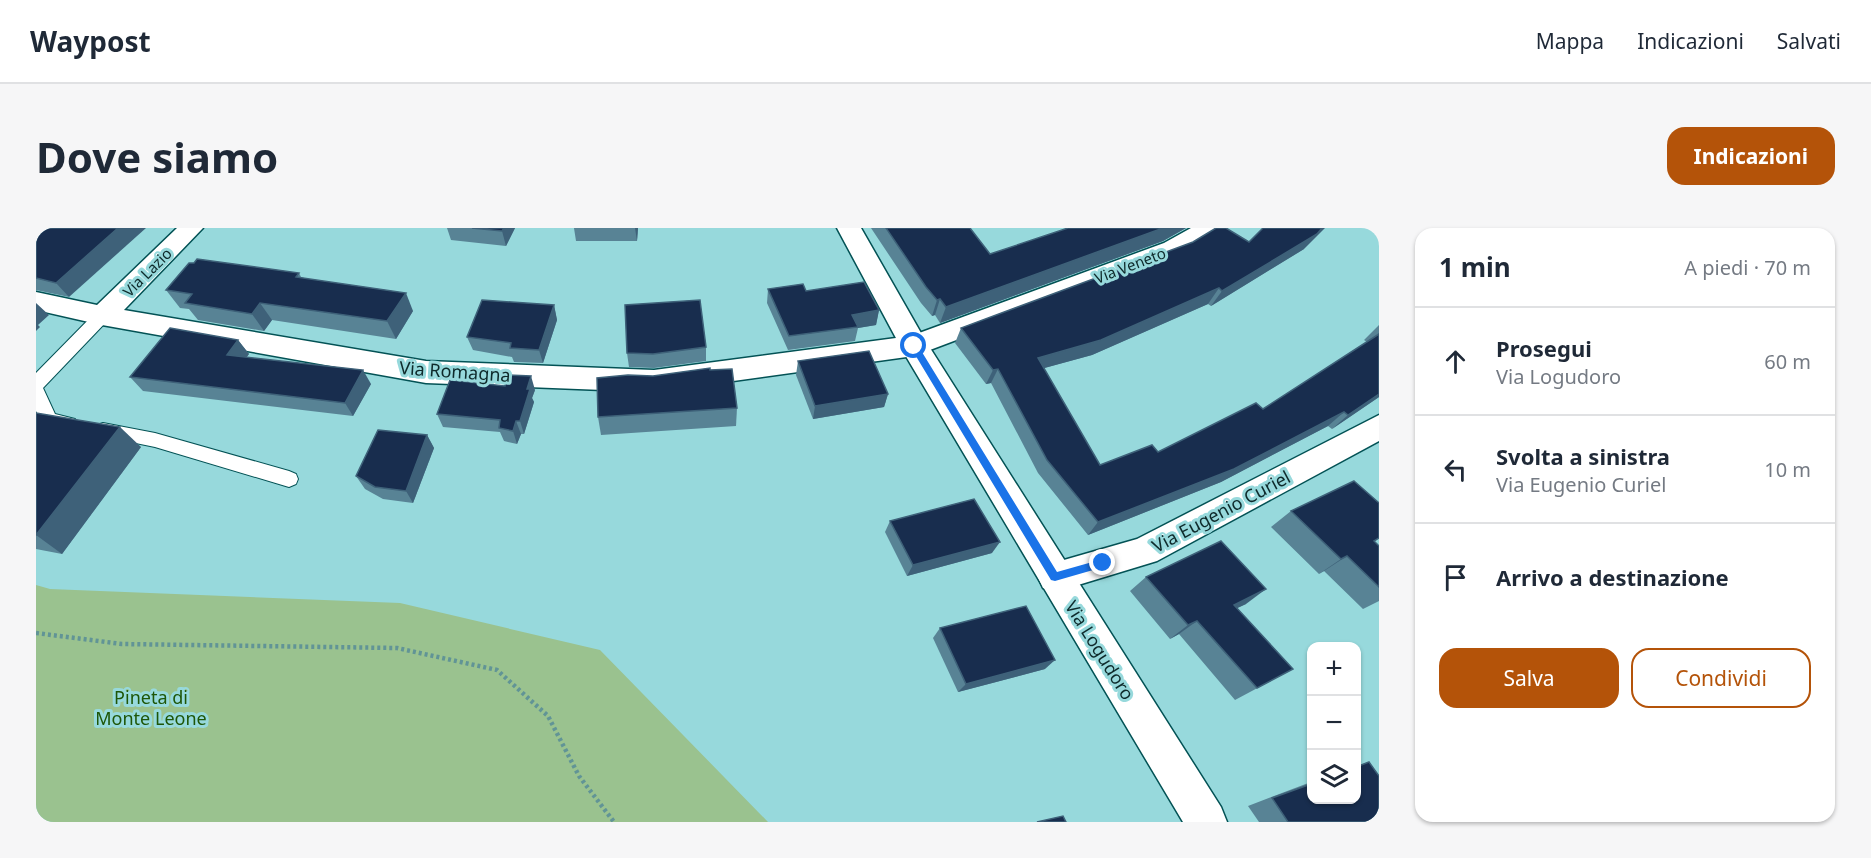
<!DOCTYPE html>
<html lang="it">
<meta charset="utf-8">
<style>
:root{--surface:#fff;--page:#f6f6f7;--text:#1f2937;--muted:#747a83;--line:#e0e1e3;--accent:#b45309}
body{margin:0;font-family:"Noto Sans",sans-serif;background:var(--page);color:var(--text)}
.controls{position:absolute;right:18px;bottom:18px;display:grid;overflow:hidden;border-radius:12px;box-shadow:0 2px 4px #0004}
.controls button{width:54px;height:54px;display:grid;place-items:center;padding:0;border:0;border-bottom:2px solid var(--line);background:var(--surface);color:var(--text);font:30px sans-serif}
.stop{position:absolute;width:18px;height:18px;margin:-14px;border:4px solid #1a73e8;border-radius:50%;background:#fff}
.stop.end{background:#1a73e8;border-color:#fff;box-shadow:0 2px 6px #0008}
.list{margin:0;padding:0;list-style:none}
h2{display:flex;justify-content:space-between;align-items:center;height:78px;margin:0;padding:0 24px;font-size:26px}
h2 small{font-size:20px;font-weight:400;color:var(--muted)}
.list li{display:grid;grid-template-columns:39px 1fr auto;gap:18px;align-items:center;box-sizing:border-box;height:108px;padding:0 24px;border-top:2px solid var(--line)}
.list b{display:block;font-size:22px;white-space:nowrap}
.list p{margin:0;font-size:20px;white-space:nowrap;color:var(--muted)}
.list em{font-size:20px;font-style:normal;color:var(--muted)}
.actions{display:flex;gap:12px;padding:18px 24px}
.actions a{flex:1;padding:14px 0;border:2px solid var(--accent);border-radius:18px;text-align:center;font-size:21px;color:var(--accent)}
.actions .main{background:var(--accent);color:#fff}
.icon{flex:none;width:33px;height:33px;fill:none;stroke:currentColor;stroke-width:2;stroke-linecap:round;stroke-linejoin:round}
.map{position:relative;flex:none;width:1343px;height:594px;overflow:hidden;border-radius:18px}
header{display:flex;align-items:center;gap:36px;box-sizing:border-box;height:84px;padding:0 30px;background:var(--surface);border-bottom:2px solid var(--line)}
header strong{font-size:28px}
nav{display:flex;gap:33px;margin-inline-start:auto;font-size:21px}
.intro{display:flex;align-items:center;justify-content:space-between;box-sizing:border-box;height:144px;padding:0 36px}
h1{margin:0;font-size:42px}
.button{padding:15px 27px;border-radius:18px;background:var(--accent);color:#fff;font-size:21px;font-weight:700}
main{display:flex;gap:36px;padding:0 36px}
aside{flex:1;background:var(--surface);border-radius:18px;box-shadow:0 2px 4px #0004}
.map>svg:first-child{display:block}
.green{fill:#9ac28f}
.lines{fill:none;stroke-linecap:round;stroke-linejoin:round}
.lane-casing{stroke:#035255;stroke-width:2}
.street-casing{stroke:#035255;stroke-width:3}
.secondary-casing{stroke:#035255;stroke-width:3}
.path{stroke:#619496;stroke-width:4.5;stroke-dasharray:3 3;stroke-linecap:butt}
.lane{fill:#fff;fill-rule:evenodd}
.street{fill:#fff;fill-rule:evenodd}
.secondary{fill:#fff;fill-rule:evenodd}
.wall{fill:#588395}
.shaded-wall{fill:#3e6179}
.building{fill:#182d4e;stroke:#3e6179;stroke-width:1.5}
.route{fill:#1a73e8}
.labels{text-anchor:middle;dominant-baseline:central;stroke-width:6;stroke-linejoin:round;paint-order:stroke}
.far-street-label{font-size:15px;fill:#0e2a2b;stroke:#97d9dc}
.street-label{font-size:18px;fill:#0e2a2b;stroke:#97d9dc}
.park-label{font-size:18px;fill:#1e5608;stroke:#97d9dc}
</style>
<header>
<strong>Waypost</strong>
<nav><a>Mappa</a><a>Indicazioni</a><a>Salvati</a></nav>
</header>
<div class="intro"><h1>Dove siamo</h1><a class="button">Indicazioni</a></div>
<main>
<div class="map">
<svg width="1343" height="594" viewBox="0 0 1343 594">
<rect width="100%" height="100%" fill="#97d9dc"/>
<!-- green -->
<polygon class="green" points="0,357 14,361 364,375 564,422 732,594 0,594"/>
<g class="lines">
<!-- lane casing -->
<g class="lane-casing">
<g id="lane">
<polygon points="66,82 72,84 74,88 72,92 7,160 19,186 39,191 42,196 39,201 33,203 7,197 0,183 0,145 60,84"/>
<polygon points="67,195 119,205 253,243 260,246 262,251 260,256 253,259 119,219 61,207 58,202 61,197"/>
</g>
</g>
<!-- street casing -->
<g class="street-casing">
<g id="street">
<polygon points="141,0 167,0 88,82 390,133 618,142 875,108 1128,15 1155,0 1185,0 1182,5 1146,27 878,128 618,164 390,155 66,97 0,82 0,64 61,77"/>
<polygon points="1343,187 1343,213 1121,333 1019,364 1007,360 1002,349 1007,338 1101,311"/>
</g>
</g>
<!-- secondary casing -->
<g class="secondary-casing">
<polygon id="secondary" points="801,0 825,0 889,112 1185,579 1191,594 1147,594 868,125"/>
</g>
<!-- path -->
<polyline class="path" points="0,405 86,416 361,420 461,442 512,488 543,548 578,594"/>
<!-- lane -->
<use href="#lane" class="lane"/>
<!-- street -->
<use href="#street" class="street"/>
<!-- secondary -->
<use href="#secondary" class="secondary"/>
</g>
<!-- wall -->
<g class="wall">
<polygon points="0,0 33,69 0,62"/>
<polygon points="411,0 479,0 470,18 415,12"/>
<polygon points="538,0 602,0 601,13 540,13"/>
<polygon points="835,0 934,0 954,26 1032,0 1150,0 1127,13 904,95 899,87 896,88 885,75"/>
<polygon points="1213,14 1268,21 1175,78 1172,76 1056,127 1008,140 1064,237 1122,224 1227,181 1331,114 1328,112 1343,97 1343,169 1296,201 1292,198 1185,254 1052,307 1002,245 955,155 950,156 919,115 925,100"/>
<polygon points="263,45 265,49 377,83 360,111 236,92 228,103 162,92 153,81 144,80 130,62"/>
<polygon points="732,61 770,63 843,82 840,97 822,100 819,113 752,122 731,75"/>
<polygon points="518,77 521,92 507,135 478,134 476,129 437,122 431,109"/>
<polygon points="202,112 213,126 210,129 335,156 317,188 107,163 94,149"/>
<polygon points="670,119 670,133 618,140 593,139 591,125"/>
<polygon points="762,133 852,166 848,179 777,191 760,147"/>
<polygon points="674,142 701,180 700,198 565,207 562,189 617,148"/>
<polygon points="499,162 496,170 498,174 488,206 485,206 481,216 468,213 464,204 407,199 401,186"/>
<polygon points="0,185 105,219 26,326 0,321"/>
<polygon points="391,207 398,220 377,275 347,271 329,261 320,248"/>
<polygon points="1255,283 1340,315 1343,318 1343,373 1327,381 1288,343 1283,346 1235,299"/>
<polygon points="854,293 956,325 871,348 849,304"/>
<polygon points="1110,349 1210,376 1201,380 1257,441 1199,472 1143,406 1134,411 1094,363"/>
<polygon points="904,400 1009,441 922,464 897,410"/>
<polygon points="1333,534 1343,594 1223,594 1212,578 1275,554 1275,572 1320,572 1320,538"/>
</g>
<!-- shaded-wall -->
<g class="shaded-wall">
<polygon points="82,0 110,0 33,69 20,55"/>
<polygon points="468,0 479,0 470,18 466,3"/>
<polygon points="599,0 602,0 601,13"/>
<polygon points="1127,0 1150,0 1127,13 904,95 910,79"/>
<polygon points="1286,0 1289,0 1268,21 1175,78 1186,63"/>
<polygon points="1183,60 1172,76 1056,127 994,144 1002,130"/>
<polygon points="370,65 377,83 360,111 351,93"/>
<polygon points="904,71 899,87 896,88 901,72"/>
<polygon points="0,75 13,87 2,97 4,99 0,103"/>
<polygon points="224,75 236,92 228,103 216,86"/>
<polygon points="518,77 521,92 507,135 503,122"/>
<polygon points="843,82 840,97 822,100 816,87"/>
<polygon points="202,112 213,126 202,141 191,127"/>
<polygon points="962,141 955,155 950,156 957,142"/>
<polygon points="327,142 335,156 317,188 309,175"/>
<polygon points="495,148 499,162 496,170 498,174 488,206 484,193 491,161"/>
<polygon points="852,166 848,179 777,191 779,178"/>
<polygon points="1343,166 1343,169 1296,201 1312,187"/>
<polygon points="1308,184 1292,198 1185,254 1052,307 1062,294"/>
<polygon points="480,193 485,206 481,216 477,203"/>
<polygon points="84,199 105,219 26,326 0,307"/>
<polygon points="391,207 398,220 377,275 370,263"/>
<polygon points="964,314 956,325 871,348 877,337"/>
<polygon points="1311,328 1288,343 1283,346 1305,331"/>
<polygon points="1230,361 1210,376 1178,391 1198,377"/>
<polygon points="1161,393 1143,406 1134,411 1152,397"/>
<polygon points="1019,432 1009,441 922,464 930,456"/>
</g>
<!-- building -->
<g class="building">
<polygon points="0,0 82,0 20,55 0,50"/>
<polygon points="436,0 468,0 466,3"/>
<polygon points="850,0 934,0 954,26 1032,0 1127,0 910,79 904,71 901,72 890,59"/>
<polygon points="1180,0 1190,0 1213,14 1227,0 1286,0 1281,6 1186,63 1183,60 1065,112 1002,130 1064,237 1116,217 1122,224 1220,175 1227,181 1343,106 1343,166 1312,187 1308,184 1198,241 1062,294 1011,232 962,141 957,142 925,100 1157,14"/>
<polygon points="161,31 263,45 260,49 370,65 351,93 224,75 216,86 149,75 156,66 130,62 153,35 158,35"/>
<polygon points="828,54 843,82 816,87 822,99 753,108 732,61 767,56 770,63"/>
<polygon points="446,72 518,77 503,122 474,120 475,115 431,109"/>
<polygon points="664,72 670,119 617,126 591,125 589,77"/>
<polygon points="134,100 202,112 191,127 327,142 309,175 94,149"/>
<polygon points="833,123 852,166 779,178 762,133"/>
<polygon points="674,140 674,142 696,141 701,180 562,189 561,150 592,147 617,148"/>
<polygon points="470,147 495,148 491,161 494,161 484,193 480,193 477,203 463,200 464,192 401,186 414,152 469,158"/>
<polygon points="0,185 84,199 0,307"/>
<polygon points="342,202 391,207 370,263 339,259 320,248"/>
<polygon points="1318,253 1343,275 1343,310 1338,313 1343,318 1343,359 1311,328 1305,331 1255,283"/>
<polygon points="938,271 964,314 877,337 854,293"/>
<polygon points="1185,313 1230,361 1198,377 1257,441 1221,460 1161,393 1152,397 1110,349"/>
<polygon points="990,378 1019,432 930,456 904,400"/>
<polygon points="1333,534 1343,548 1343,594 1252,594 1236,570 1275,556 1275,572 1320,572 1320,539"/>
<polygon points="1027,588 1030,594 1001,594"/>
</g>
<!-- route -->
<polygon class="route" points="875,116 881,116 1021,344 1067,331 1071,332 1071,338 1019,353 1015,352 875,120"/>
<g class="labels">
<!-- far-street labels -->
<g class="far-street-label">
<text transform="translate(1094 37) rotate(-21)">Via Veneto</text>
<text transform="translate(111 44) rotate(-45)">Via Lazio</text>
</g>
<!-- street labels -->
<g class="street-label">
<text transform="translate(419 143) rotate(4)">Via Romagna</text>
<text transform="translate(1185 283) rotate(-28)">Via Eugenio Curiel</text>
<text transform="translate(1064 422) rotate(58)">Via Logudoro</text>
</g>
<!-- park labels -->
<g class="park-label">
<text x="115" y="469">Pineta di<tspan x="115" dy="21">Monte Leone</tspan></text>
</g>
</g>
</svg>
<div class="controls">
<button>+</button>
<button>−</button>
<button><svg class="icon" aria-label="layers" viewBox="0 0 24 24"><path d="M12 4l9 5-9 5-9-5zM3 14l9 5 9-5"/></svg></button>
</div>
<div class="stop" style="left:878px;top:118px"></div>
<div class="stop end" style="left:1067px;top:335px"></div>
</div>
<aside>
<h2>1 min<small>A piedi · 70 m</small></h2>
<ul class="list">
<li><svg class="icon" aria-label="ahead" viewBox="0 0 24 24"><path d="M12 20V5M6 11l6-6 6 6"/></svg><div><b>Prosegui</b><p>Via Logudoro</p></div><em>60 m</em></li>
<li><svg class="icon" aria-label="left" viewBox="0 0 24 24"><path d="M17 20v-9H6M10 6l-5 5 5 5"/></svg><div><b>Svolta a sinistra</b><p>Via Eugenio Curiel</p></div><em>10 m</em></li>
<li><svg class="icon" aria-label="arrive" viewBox="0 0 24 24"><path d="M6 21V4h12l-3 4 3 4H6"/></svg><div><b>Arrivo a destinazione</b></div></li>
</ul>
<div class="actions"><a class="main">Salva</a><a>Condividi</a></div>
</aside>
</main>
